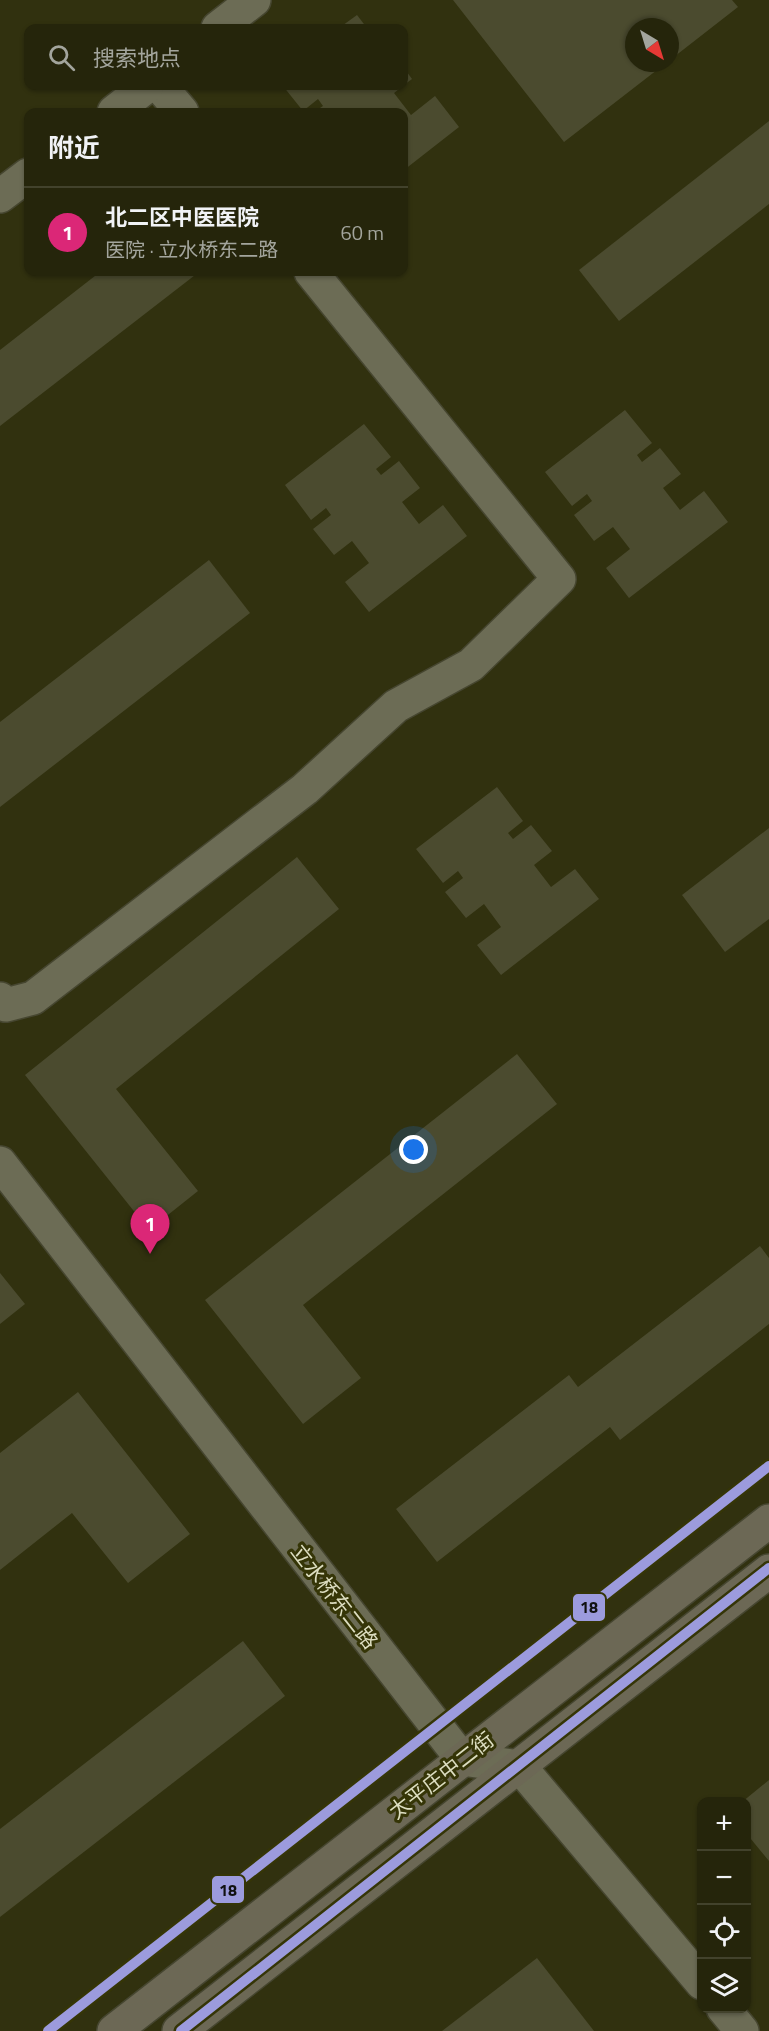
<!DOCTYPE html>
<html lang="zh">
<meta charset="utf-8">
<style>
:root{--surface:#25250b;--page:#313119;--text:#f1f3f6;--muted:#a3a59d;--line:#42422c;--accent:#db2777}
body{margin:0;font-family:"Titillium Web","Noto Sans SC",sans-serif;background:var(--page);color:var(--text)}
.controls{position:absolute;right:18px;bottom:18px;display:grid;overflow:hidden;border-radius:12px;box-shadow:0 2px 4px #0004}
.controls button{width:54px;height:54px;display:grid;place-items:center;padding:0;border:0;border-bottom:2px solid var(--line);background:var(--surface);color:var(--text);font:30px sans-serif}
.compass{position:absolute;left:625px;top:18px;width:54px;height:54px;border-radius:50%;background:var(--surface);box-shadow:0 2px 4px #0004;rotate:142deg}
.you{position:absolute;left:414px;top:1150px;width:21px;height:21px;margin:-15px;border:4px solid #fff;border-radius:50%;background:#1a73e8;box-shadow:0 0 0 9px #1a73e833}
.badge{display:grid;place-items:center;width:39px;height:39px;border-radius:50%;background:var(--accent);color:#fff;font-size:20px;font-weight:700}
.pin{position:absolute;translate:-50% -50px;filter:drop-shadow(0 2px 3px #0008)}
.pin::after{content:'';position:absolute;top:32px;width:21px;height:18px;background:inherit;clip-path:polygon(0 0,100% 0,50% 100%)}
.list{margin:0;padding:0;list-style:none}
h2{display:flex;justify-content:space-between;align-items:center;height:78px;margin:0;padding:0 24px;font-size:26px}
h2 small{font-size:20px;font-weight:400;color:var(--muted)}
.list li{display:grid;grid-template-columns:39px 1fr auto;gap:18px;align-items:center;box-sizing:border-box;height:90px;padding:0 24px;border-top:2px solid var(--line)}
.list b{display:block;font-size:22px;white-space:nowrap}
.list p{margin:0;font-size:20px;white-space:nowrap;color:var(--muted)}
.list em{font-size:20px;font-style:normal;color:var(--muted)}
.icon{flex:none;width:33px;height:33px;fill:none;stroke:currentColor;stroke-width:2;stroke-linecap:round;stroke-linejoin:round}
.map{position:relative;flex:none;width:769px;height:2031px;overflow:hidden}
.search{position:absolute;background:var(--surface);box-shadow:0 2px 4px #0004;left:24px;top:24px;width:384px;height:66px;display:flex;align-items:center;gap:15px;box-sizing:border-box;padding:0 21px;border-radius:12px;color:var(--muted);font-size:22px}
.panel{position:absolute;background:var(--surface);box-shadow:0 2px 4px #0004;left:24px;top:108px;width:384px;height:168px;border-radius:12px}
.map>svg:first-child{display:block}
.building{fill:#4b4b2f}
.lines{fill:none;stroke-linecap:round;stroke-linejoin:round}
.minor-casing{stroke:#464630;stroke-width:36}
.major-casing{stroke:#464630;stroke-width:36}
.minor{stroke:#6c6c55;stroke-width:33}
.major{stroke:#6c6855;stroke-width:33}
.metro-1-casing{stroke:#353507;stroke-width:15}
.metro-1{stroke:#9c9bdd;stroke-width:10}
.labels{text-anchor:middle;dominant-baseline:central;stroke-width:6;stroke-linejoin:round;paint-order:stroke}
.street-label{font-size:21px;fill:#dcddc0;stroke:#353507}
.line-badge{stroke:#353507;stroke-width:2}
.pale-badge-label{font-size:16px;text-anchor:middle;font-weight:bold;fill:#111}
</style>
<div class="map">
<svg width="769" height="2031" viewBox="0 0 769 2031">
<rect width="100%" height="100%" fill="#31310f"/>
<!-- building -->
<g class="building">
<polygon points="453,0 732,0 738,7 670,60 670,27 634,27 634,63 666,63 564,142"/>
<polygon points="357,15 367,28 339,28"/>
<polygon points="404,68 412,79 404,85"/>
<polygon points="283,86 403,86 394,93 411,115 435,96 459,127 404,170 404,112 314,112 323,106 318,99 303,111"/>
<polygon points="769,121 769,204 619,321 579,270"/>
<polygon points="100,272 199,272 0,426 0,350"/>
<polygon points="625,410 652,443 637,455 642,462 660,448 681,474 663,488 680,510 704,491 728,522 629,598 606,568 630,549 613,527 594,541 574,515 592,501 587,494 572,506 545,472"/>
<polygon points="364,424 391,457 376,469 381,475 399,461 420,488 402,502 419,524 443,505 467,536 369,612 345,582 369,563 352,541 334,555 313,529 331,515 326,508 311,520 285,485"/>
<polygon points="209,560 250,613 0,807 0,722"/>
<polygon points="497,787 523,821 508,833 513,839 531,825 552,851 534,865 551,887 575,869 599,899 501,975 477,945 501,927 484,904 466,918 445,892 463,878 458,871 443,883 416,849"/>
<polygon points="769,828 769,919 725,952 682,895"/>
<polygon points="297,857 339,909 116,1089 198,1191 149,1230 25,1075"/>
<polygon points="517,1054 557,1104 303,1305 361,1378 303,1424 205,1300"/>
<polygon points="760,1246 769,1258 769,1324 620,1440 610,1427 437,1562 396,1509 569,1375 578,1387"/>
<polygon points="0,1273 25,1304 0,1324"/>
<polygon points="78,1392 190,1534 128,1583 72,1513 0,1570 0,1453"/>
<polygon points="243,1641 285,1696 0,1917 0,1829"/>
<polygon points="769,1780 769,1861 746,1833 746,1802 742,1802"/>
<polygon points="537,1958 594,2031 442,2031"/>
</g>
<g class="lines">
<!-- minor casing -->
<g class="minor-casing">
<g id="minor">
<polyline points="218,28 254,0"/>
<polyline points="160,86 182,112"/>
<polyline points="114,112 147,86"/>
<polyline points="0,196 28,175"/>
<polyline points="0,999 6,1005 33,998 305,789 396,706 471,665 559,579 311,272"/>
<polyline points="0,1163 462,1759 520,1767 702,1983"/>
<polyline points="723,2008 742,2031"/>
</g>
</g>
<!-- major casing -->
<g class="major-casing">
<g id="major">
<polyline points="114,2031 769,1521"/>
<polyline points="179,2031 769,1571"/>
</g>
</g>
<!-- minor -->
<use href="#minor" class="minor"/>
<!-- major -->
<use href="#major" class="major"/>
<!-- metro-1 casing -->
<g class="metro-1-casing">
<g id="metro-1">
<polyline points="48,2031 769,1466"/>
<polyline points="181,2031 769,1568"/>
</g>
</g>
<!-- metro-1 -->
<use href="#metro-1" class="metro-1"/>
</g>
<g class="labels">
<!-- street labels -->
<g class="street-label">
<text transform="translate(335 1596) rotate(52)">立水桥东二路</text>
<text transform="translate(441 1775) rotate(-38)">太平庄中二街</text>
</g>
</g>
<g class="line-badge">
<rect x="572" y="1593" width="34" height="29" rx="6" fill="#9c9bdd"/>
<rect x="211" y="1875" width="34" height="29" rx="6" fill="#9c9bdd"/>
</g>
<g class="pale-badge-label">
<text x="589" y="1613">18</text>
<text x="228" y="1896">18</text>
</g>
</svg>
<div class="controls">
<button>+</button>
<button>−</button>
<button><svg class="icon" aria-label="locate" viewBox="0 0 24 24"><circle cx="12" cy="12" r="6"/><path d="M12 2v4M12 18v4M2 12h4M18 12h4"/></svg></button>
<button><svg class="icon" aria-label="layers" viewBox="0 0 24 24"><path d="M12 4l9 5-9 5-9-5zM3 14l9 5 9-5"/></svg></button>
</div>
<svg class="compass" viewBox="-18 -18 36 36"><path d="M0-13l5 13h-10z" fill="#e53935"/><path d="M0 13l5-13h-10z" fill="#a3a59d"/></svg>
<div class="you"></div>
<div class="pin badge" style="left:150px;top:1254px">1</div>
<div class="search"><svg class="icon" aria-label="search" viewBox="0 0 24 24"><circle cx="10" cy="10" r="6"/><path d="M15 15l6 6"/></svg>搜索地点</div>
<section class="panel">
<h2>附近<small></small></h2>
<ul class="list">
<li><span class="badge">1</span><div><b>北二区中医医院</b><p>医院 · 立水桥东二路</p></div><em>60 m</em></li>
</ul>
</section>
</div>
